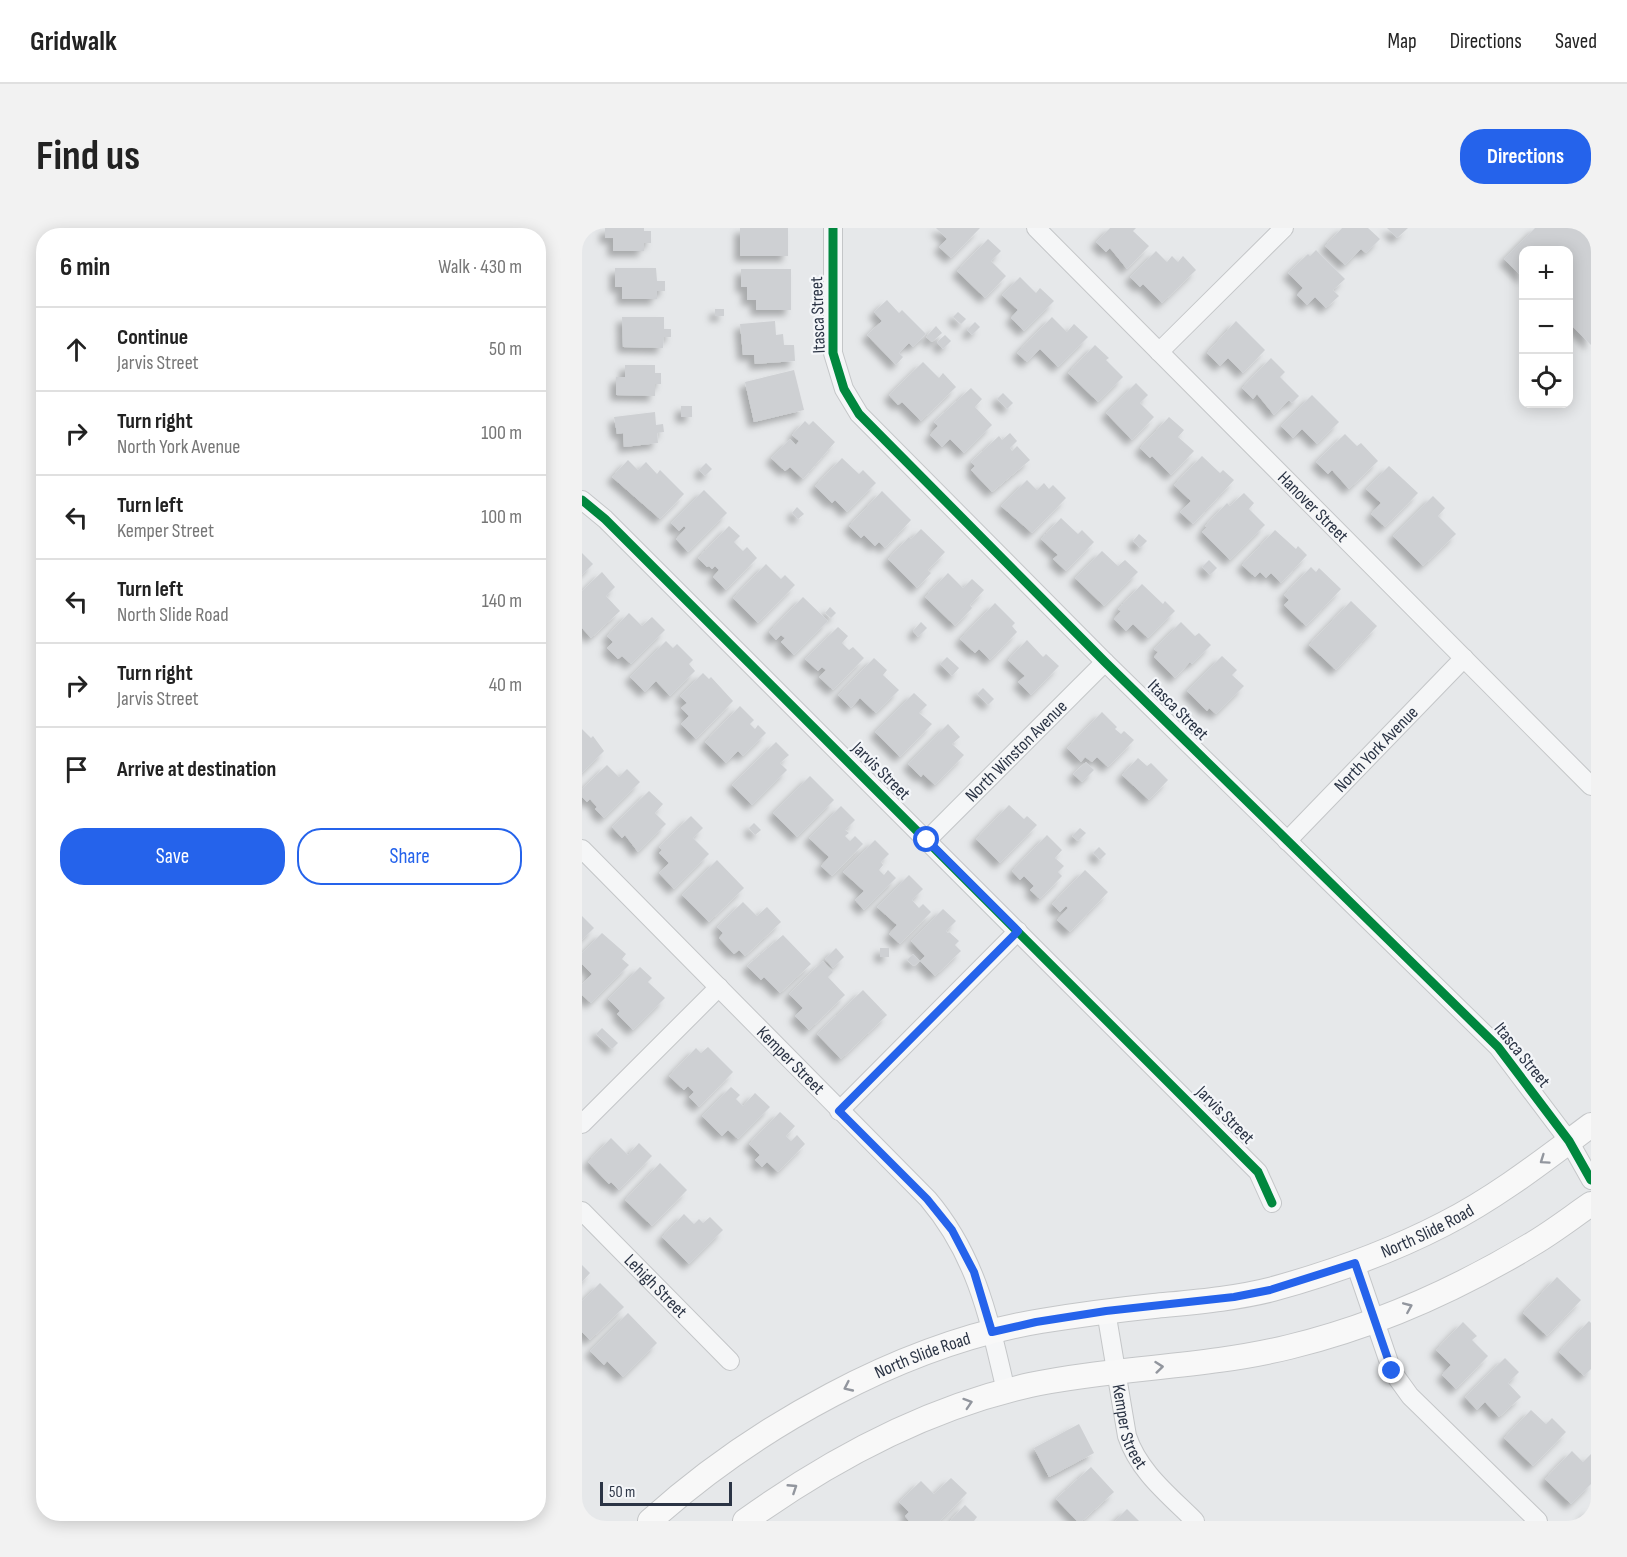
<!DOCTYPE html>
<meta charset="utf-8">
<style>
:root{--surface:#fff;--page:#f2f2f2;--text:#222;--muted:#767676;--line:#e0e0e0;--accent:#2563eb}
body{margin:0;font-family:"Sofia Sans Condensed",sans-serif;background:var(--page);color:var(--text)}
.controls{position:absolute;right:18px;top:18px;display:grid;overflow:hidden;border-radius:12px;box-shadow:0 3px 15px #0003}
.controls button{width:54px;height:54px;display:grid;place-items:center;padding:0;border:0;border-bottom:2px solid var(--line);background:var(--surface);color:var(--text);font:30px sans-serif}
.scale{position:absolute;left:18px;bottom:15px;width:132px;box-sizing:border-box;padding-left:6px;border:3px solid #2b3445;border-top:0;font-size:16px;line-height:21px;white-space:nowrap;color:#2b3445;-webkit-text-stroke:4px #f4f6f9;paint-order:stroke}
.stop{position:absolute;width:18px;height:18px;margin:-14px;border:4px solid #2563eb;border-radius:50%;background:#fff}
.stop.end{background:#2563eb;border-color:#fff;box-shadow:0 2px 6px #0008}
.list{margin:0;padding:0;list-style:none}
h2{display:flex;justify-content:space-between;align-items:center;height:78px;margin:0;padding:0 24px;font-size:26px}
h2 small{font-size:20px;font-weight:400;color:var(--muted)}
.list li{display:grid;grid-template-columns:39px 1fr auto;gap:18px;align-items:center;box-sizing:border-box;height:84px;padding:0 24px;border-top:2px solid var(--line)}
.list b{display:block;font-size:22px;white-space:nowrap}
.list p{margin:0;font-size:20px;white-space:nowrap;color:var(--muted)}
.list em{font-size:20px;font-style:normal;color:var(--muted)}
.actions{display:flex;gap:12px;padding:18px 24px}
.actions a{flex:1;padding:14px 0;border:2px solid var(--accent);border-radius:24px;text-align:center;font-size:21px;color:var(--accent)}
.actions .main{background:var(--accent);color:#fff}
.icon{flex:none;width:33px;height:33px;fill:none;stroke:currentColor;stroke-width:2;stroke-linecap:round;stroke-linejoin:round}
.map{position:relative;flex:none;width:1009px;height:1293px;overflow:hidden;border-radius:24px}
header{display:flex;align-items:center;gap:36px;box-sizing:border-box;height:84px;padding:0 30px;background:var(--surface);border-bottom:2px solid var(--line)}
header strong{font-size:28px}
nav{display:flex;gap:33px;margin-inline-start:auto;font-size:21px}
.intro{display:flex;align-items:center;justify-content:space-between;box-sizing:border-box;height:144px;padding:0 36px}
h1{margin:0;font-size:42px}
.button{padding:15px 27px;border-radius:24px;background:var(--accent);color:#fff;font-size:21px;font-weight:700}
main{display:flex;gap:36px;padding:0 36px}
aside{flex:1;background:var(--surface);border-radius:24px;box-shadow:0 3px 15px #0003}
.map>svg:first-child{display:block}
.building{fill:#ced0d3;filter:url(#shadow)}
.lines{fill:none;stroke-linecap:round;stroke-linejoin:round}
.street-casing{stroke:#c4c6c8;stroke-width:20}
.secondary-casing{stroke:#c4c6c8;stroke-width:26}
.street{stroke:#f5f6f7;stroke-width:18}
.secondary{stroke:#f8f8f8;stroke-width:24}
.cycleway-casing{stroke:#f4f6f9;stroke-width:13}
.cycleway{stroke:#00873e;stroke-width:9}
.oneway{stroke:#92969e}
.route{stroke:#2563eb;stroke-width:8}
.labels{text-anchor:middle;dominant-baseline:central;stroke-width:4.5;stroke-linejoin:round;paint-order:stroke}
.street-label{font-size:18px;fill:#2b3445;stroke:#f4f6f9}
</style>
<header>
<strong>Gridwalk</strong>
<nav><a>Map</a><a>Directions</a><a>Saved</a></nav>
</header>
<div class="intro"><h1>Find us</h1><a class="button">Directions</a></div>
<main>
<aside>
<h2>6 min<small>Walk · 430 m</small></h2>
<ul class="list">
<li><svg class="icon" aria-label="ahead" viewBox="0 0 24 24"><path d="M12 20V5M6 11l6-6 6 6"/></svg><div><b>Continue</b><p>Jarvis Street</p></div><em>50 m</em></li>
<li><svg class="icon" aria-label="right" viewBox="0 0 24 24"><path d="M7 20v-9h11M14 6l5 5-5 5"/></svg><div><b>Turn right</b><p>North York Avenue</p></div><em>100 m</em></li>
<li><svg class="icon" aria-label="left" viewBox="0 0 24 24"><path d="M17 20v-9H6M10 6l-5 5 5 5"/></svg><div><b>Turn left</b><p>Kemper Street</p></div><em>100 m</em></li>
<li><svg class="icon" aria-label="left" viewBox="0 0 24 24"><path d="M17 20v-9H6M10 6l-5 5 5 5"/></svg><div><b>Turn left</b><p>North Slide Road</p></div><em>140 m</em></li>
<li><svg class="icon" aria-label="right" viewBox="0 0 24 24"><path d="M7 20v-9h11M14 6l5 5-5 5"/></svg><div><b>Turn right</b><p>Jarvis Street</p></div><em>40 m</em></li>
<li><svg class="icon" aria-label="arrive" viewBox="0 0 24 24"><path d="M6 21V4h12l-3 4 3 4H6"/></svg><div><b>Arrive at destination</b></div></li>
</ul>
<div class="actions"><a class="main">Save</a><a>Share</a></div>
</aside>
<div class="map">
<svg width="1009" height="1293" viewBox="0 0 1009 1293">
<defs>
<filter id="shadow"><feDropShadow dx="-5.5" dy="5.5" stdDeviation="3" flood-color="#0004"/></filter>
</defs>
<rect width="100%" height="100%" fill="#e6e8ea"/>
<!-- building -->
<g class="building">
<polygon points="23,0 62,0 62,3 69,3 69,15 62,15 62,23 31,23 31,10 23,10"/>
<rect x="158" y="0" width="48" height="28"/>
<polygon points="354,0 398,0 369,30 357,19 365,11"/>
<polygon points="528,0 554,0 551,3 567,18 545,41 528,20 524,24 514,14"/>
<polygon points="760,0 786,0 798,11 784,25 779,21 763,37 743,18"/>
<polygon points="805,0 826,0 815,10"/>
<polygon points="953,0 1009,0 1009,117 987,95 987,22 942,22 942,51 922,31"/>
<polygon points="406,11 419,23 409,33 424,48 403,70 375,43"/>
<polygon points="734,22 763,51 751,62 757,68 744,80 733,69 725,77 715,67 721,60 706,45 726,26 728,28"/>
<polygon points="574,23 585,34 590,28 596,34 601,28 614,42 580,75 561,56 558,59 548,49"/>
<polygon points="33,40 74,40 75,53 83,53 83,63 75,63 75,71 40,71 40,59 33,59"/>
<polygon points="159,41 209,41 209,82 174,82 174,72 165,72 165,59 159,59"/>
<polygon points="438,49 454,65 458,60 472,73 442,103 429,90 436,82 420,67"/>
<polygon points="305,72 317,85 320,82 344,106 331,119 327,115 317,125 321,129 314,137 285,107 300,93 292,84"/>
<rect x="133" y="81" width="9" height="7"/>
<polygon points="376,84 384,91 379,96 371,89"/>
<polygon points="40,89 82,89 82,101 89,101 89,109 82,109 81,120 41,119"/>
<polygon points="470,89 485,104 492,96 506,109 476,139 458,121 445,134 435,125"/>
<polygon points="193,93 194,107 201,106 202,117 212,117 213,133 173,136 172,127 161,127 158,96"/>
<polygon points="654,93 683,122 661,145 646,130 638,138 625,125"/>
<polygon points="393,94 398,99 390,107 385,102"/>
<polygon points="354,98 360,105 350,114 344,109"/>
<polygon points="363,107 369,113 361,121 355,114"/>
<polygon points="513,117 527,130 524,132 541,149 516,174 486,145"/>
<polygon points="689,130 703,144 698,149 717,168 710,175 707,172 692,187 675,166 671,171 660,160"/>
<polygon points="341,134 357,150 361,145 374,159 339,193 320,174 316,177 307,167"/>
<polygon points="43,137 73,137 73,145 79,145 79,156 73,156 73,168 34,167 34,149 43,149"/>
<polygon points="212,142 222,182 172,194 163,154"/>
<polygon points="554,155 566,167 558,175 572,189 550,212 524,185"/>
<polygon points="389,160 400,171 393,179 410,197 382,225 368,211 360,219 348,207 356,198 352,194"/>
<polygon points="421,165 431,175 425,181 415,171"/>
<polygon points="730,167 757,194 735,216 720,201 711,210 699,198"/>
<rect x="99" y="178" width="11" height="11"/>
<polygon points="73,184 74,197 81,196 82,204 75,205 76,215 42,219 41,205 35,206 32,189"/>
<polygon points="587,189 602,202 596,209 612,223 589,247 570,228 568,230 558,220"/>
<polygon points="223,193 227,197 231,193 253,214 221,251 208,239 203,243 189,230 208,211 214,217 217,213 210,207"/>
<polygon points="428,205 435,213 428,220 430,223 435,218 448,232 410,264 389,242 393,238 389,234 417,208 420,212"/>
<polygon points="763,206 775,218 779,215 796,233 767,261 750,242 746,246 734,234"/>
<polygon points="620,228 638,245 641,242 652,252 611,296 598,284 609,273 592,257"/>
<polygon points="260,230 277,246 281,242 294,255 265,284 253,272 250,275 233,258"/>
<polygon points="46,232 56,242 64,234 75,246 78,242 102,266 78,291 30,249"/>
<polygon points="124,235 130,241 123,248 117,242"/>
<polygon points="807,238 836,265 803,299 789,286 799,275 784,261"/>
<polygon points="445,252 455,262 462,255 467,261 471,257 484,270 450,305 419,278"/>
<polygon points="122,262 145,285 106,324 94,311 104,300 102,298 97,303 89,295"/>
<polygon points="300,263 329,292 303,320 297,314 293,318 282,307 279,310 267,298"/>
<polygon points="662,265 672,275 667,281 683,297 648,332 620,304 625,299 623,298 645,275 648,278"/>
<polygon points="851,268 863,280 856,288 874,306 841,338 811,308"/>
<polygon points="215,279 222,286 216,291 210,285"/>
<polygon points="479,290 496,306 500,302 512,314 484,343 471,331 476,327 459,311"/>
<polygon points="147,298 158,308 152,314 161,323 165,319 175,330 144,362 131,349 137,342 133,338 130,341 127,338 125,339 116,330"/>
<polygon points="339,301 363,324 346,342 349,345 335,360 306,331 327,309 329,311"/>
<polygon points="693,302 714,321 716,318 725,327 699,355 689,345 684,350 678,344 673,349 660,337"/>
<polygon points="557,306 565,313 558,320 551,313"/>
<polygon points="520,323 536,338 543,332 556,344 522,378 493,350"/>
<polygon points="0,325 11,336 0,347"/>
<polygon points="627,332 635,340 628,347 620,339"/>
<polygon points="184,336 199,351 203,347 213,357 176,395 151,370"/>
<polygon points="729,339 734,344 737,340 759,361 724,398 702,377 707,372 702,367"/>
<polygon points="20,344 33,359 24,368 38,383 9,410 0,400 0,363"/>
<polygon points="366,345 381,360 390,351 402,362 388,377 390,380 373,398 343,369"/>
<polygon points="560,356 581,376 583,373 593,383 566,410 551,396 544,403 532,391 539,383 536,381"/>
<polygon points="221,369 246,393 212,427 199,414 203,410 199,407 194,412 187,404"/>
<polygon points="769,373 795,398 754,442 727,417"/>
<polygon points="413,375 433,395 430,398 435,404 408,432 397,421 393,425 378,411"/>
<polygon points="248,379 254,385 249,390 243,385"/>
<polygon points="47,385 60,398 70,389 83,402 49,436 40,428 36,431 25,420 31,414 25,408"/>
<polygon points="339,394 345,400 336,409 331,403"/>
<polygon points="599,394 613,408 617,405 629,417 610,436 608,434 593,450 572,429 576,424 572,421"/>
<polygon points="256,399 266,408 260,415 267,422 271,419 282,430 251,462 237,449 244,442 240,439 236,443 223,431"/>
<polygon points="445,412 461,429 464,426 477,438 449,467 436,454 443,448 426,432"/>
<polygon points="84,413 91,420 95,416 111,432 107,436 113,443 88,468 74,453 63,464 48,449"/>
<polygon points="640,428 655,442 650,447 662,458 634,486 627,480 625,483 605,463"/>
<polygon points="365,429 377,440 370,448 358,436"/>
<polygon points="292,430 305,442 301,447 317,462 294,485 278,470 269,480 256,467"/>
<polygon points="121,445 127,451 129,449 151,473 114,511 99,496 107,488 99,480 105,475 98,468"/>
<polygon points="401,460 412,471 406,477 395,466"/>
<polygon points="332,465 345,477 337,485 350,496 318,529 293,504"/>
<polygon points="158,478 172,492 168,496 173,501 176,497 184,505 161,528 156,523 144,535 123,514"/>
<polygon points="520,484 535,499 533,501 539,506 542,503 552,512 526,539 515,529 510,534 503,529 499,534 485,520"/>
<polygon points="366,496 378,509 370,516 382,527 353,557 341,546 339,549 326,536"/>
<polygon points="0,501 9,510 11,508 22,523 0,545"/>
<polygon points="194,514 207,527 198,535 205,542 170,577 150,557"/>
<polygon points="556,530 565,538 569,535 586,552 567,572 540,547"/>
<polygon points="504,534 512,542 500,554 491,546"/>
<polygon points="25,537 37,549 45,541 58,554 22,590 13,581 15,579 8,571 5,574 0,569 0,561"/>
<polygon points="228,548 252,572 215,609 191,585"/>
<polygon points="67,563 81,576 73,585 84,596 56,624 43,607 40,610 30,599"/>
<polygon points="427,577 442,591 445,588 455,597 418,635 394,611"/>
<polygon points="259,578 273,592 263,602 267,605 263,608 268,613 273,608 281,616 250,648 239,638 247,629 227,610"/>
<polygon points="109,588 121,600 111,610 127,626 92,661 77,645 87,635 77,625 80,622 77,619"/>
<polygon points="172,595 179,602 173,607 167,600"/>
<polygon points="498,600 504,605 496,613 490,608"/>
<polygon points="465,607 480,622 473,630 482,638 476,644 480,648 458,671 448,662 452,658 442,648 438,652 430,643"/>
<polygon points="293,612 307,626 299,634 301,637 297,642 302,647 306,642 314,650 282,682 273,672 282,663 261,644"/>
<polygon points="517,619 524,626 518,632 511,625"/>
<polygon points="135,632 162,660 127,694 100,667"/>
<polygon points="503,642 526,664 488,704 475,692 486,680 484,678 478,684 470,676"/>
<polygon points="327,647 341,661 330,672 337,680 341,676 349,684 318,716 307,706 315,697 295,679"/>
<polygon points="161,674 175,688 185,679 199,694 163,728 157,722 152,726 137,710 141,705 135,699"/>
<polygon points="361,681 374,693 364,703 366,705 367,704 377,713 373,717 379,723 353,748 338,733 343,728 329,713"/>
<polygon points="0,688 12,700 0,712"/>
<polygon points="20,705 44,726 40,731 47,737 9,775 0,767 0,756 10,746 0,736 0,725"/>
<polygon points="201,707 229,736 198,765 182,749 179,752 165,738"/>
<polygon points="254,720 262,729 251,740 243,731"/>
<rect x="298" y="720" width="9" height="9"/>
<polygon points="331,726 338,733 332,738 325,732"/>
<polygon points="241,733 251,744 246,749 263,767 227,802 213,788 221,780 207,766"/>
<polygon points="58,739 70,750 66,754 83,770 51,802 35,786 38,783 26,771"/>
<polygon points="281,762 305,787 259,831 235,806"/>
<polygon points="20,800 36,815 30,821 14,806"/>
<polygon points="126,819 151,844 117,879 107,869 112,864 106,858 102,862 87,848 114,820 119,825"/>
<polygon points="149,859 158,867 154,871 161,878 173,865 188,879 156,911 146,902 140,908 120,888"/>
<polygon points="198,884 213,898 204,908 209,913 215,907 223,916 196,944 185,934 180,939 173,932 178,927 167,916"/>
<polygon points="29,910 46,927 57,915 70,928 37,962 29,954 27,956 6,934"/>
<polygon points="78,935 105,962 70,998 43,972"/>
<polygon points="102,986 112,996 117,991 121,995 128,989 141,1002 107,1036 80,1009"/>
<polygon points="0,1037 8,1045 0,1054"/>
<polygon points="975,1049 999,1072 965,1108 941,1085"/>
<polygon points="18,1055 42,1079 8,1112 0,1104 0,1073"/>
<polygon points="46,1085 75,1115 41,1149 25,1133 22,1137 8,1123"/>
<polygon points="1007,1093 1009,1095 1009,1141 1002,1148 977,1124"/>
<polygon points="881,1094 895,1108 890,1112 906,1128 874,1161 860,1147 869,1137 854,1122"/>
<polygon points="923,1130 937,1144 926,1155 939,1169 917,1189 903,1174 895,1182 883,1169"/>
<polygon points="949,1182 964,1196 970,1190 984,1204 951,1238 922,1210"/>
<polygon points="497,1196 512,1225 467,1249 452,1220"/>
<polygon points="990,1223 1001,1234 1009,1226 1009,1256 989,1276 963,1251"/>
<polygon points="509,1239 532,1264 500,1293 495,1293 474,1271"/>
<polygon points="369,1250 385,1265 358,1293 327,1293 323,1288 327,1284 317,1274 339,1253 352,1266"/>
<polygon points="383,1277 395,1289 392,1293 368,1293"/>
<polygon points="1009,1280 1009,1293 1006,1293 1001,1289"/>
<polygon points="545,1281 557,1293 533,1293"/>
</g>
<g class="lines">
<!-- street casing -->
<g class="street-casing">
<g id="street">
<polyline points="251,0 251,125 262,161 277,186 523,434 916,819 987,913 1009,952"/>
<path id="s1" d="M454 0 1009 558"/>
<polyline points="577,124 702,0"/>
<polyline points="0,272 23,291 676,944 690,975"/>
<path id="s2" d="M345 612 523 434"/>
<path id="s3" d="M705 613 882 430"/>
<path id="s4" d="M0 621 346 971C395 1029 407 1091 424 1163"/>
<polyline points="257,883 436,703"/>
<polyline points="0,896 137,759"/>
<path id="s5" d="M0 983 148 1133"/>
<polyline points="773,1035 810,1143 828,1168 956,1293"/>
<path id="s6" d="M524 1083 545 1208C557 1244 587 1267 613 1293"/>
</g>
</g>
<!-- secondary casing -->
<g class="secondary-casing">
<g id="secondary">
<path id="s7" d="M68 1293C171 1200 320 1116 459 1093 496 1087 534 1082 572 1078 612 1074 652 1071 691 1061 749 1045 808 1024 862 996 915 969 962 932 1009 897"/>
<path d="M163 1293C248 1232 344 1180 448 1157 533 1139 622 1140 707 1119 794 1098 876 1061 952 1015 972 1003 990 989 1009 976"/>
</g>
</g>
<!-- street -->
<use href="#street" class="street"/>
<!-- secondary -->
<use href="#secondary" class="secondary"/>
<!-- cycleway casing -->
<g class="cycleway-casing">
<g id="cycleway">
<polyline points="251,0 251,125 262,161 277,186 523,434 916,819 987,913 1009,952"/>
<polyline points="0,272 23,291 676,944 690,975"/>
</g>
</g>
<!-- cycleway -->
<use href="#cycleway" class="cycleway"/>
</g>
<!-- one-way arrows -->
<defs><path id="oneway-chevron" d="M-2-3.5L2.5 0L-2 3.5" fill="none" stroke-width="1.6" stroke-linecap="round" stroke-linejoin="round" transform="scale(1.5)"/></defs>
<g class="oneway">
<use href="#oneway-chevron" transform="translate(962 932) rotate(145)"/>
<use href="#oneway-chevron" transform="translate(826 1079) rotate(-23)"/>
<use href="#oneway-chevron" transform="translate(577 1139) rotate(-6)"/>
<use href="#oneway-chevron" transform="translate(266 1159) rotate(155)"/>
<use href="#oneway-chevron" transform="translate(386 1175) rotate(-18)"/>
<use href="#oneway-chevron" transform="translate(211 1260) rotate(-33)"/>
</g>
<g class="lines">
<!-- route -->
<polyline class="route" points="345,612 436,703 257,883 345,971 370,1002 392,1044 410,1104 454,1094 524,1083 652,1069 688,1062 773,1035 810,1143"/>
</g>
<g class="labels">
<!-- street labels -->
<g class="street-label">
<text transform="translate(236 87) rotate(-92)">Itasca Street</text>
<text stroke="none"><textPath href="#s1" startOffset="393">Hanover Street</textPath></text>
<text transform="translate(596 482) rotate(45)">Itasca Street</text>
<text stroke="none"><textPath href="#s3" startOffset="128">North York Avenue</textPath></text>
<text stroke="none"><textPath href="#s2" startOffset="126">North Winston Avenue</textPath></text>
<text transform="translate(299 543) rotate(45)">Jarvis Street</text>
<text transform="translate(940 827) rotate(51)">Itasca Street</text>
<text stroke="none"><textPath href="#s4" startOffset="297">Kemper Street</textPath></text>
<text transform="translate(643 887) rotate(45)">Jarvis Street</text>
<text stroke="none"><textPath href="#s7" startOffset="844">North Slide Road</textPath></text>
<text stroke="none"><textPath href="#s5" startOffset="105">Lehigh Street</textPath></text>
<text stroke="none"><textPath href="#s7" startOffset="321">North Slide Road</textPath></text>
<text stroke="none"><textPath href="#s6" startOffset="118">Kemper Street</textPath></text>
</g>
</g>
</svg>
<div class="controls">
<button>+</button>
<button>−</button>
<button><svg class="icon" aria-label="locate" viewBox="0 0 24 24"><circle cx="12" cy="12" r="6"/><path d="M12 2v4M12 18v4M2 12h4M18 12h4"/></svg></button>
</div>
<div class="scale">50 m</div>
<div class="stop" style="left:345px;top:612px"></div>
<div class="stop end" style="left:810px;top:1143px"></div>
</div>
</main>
